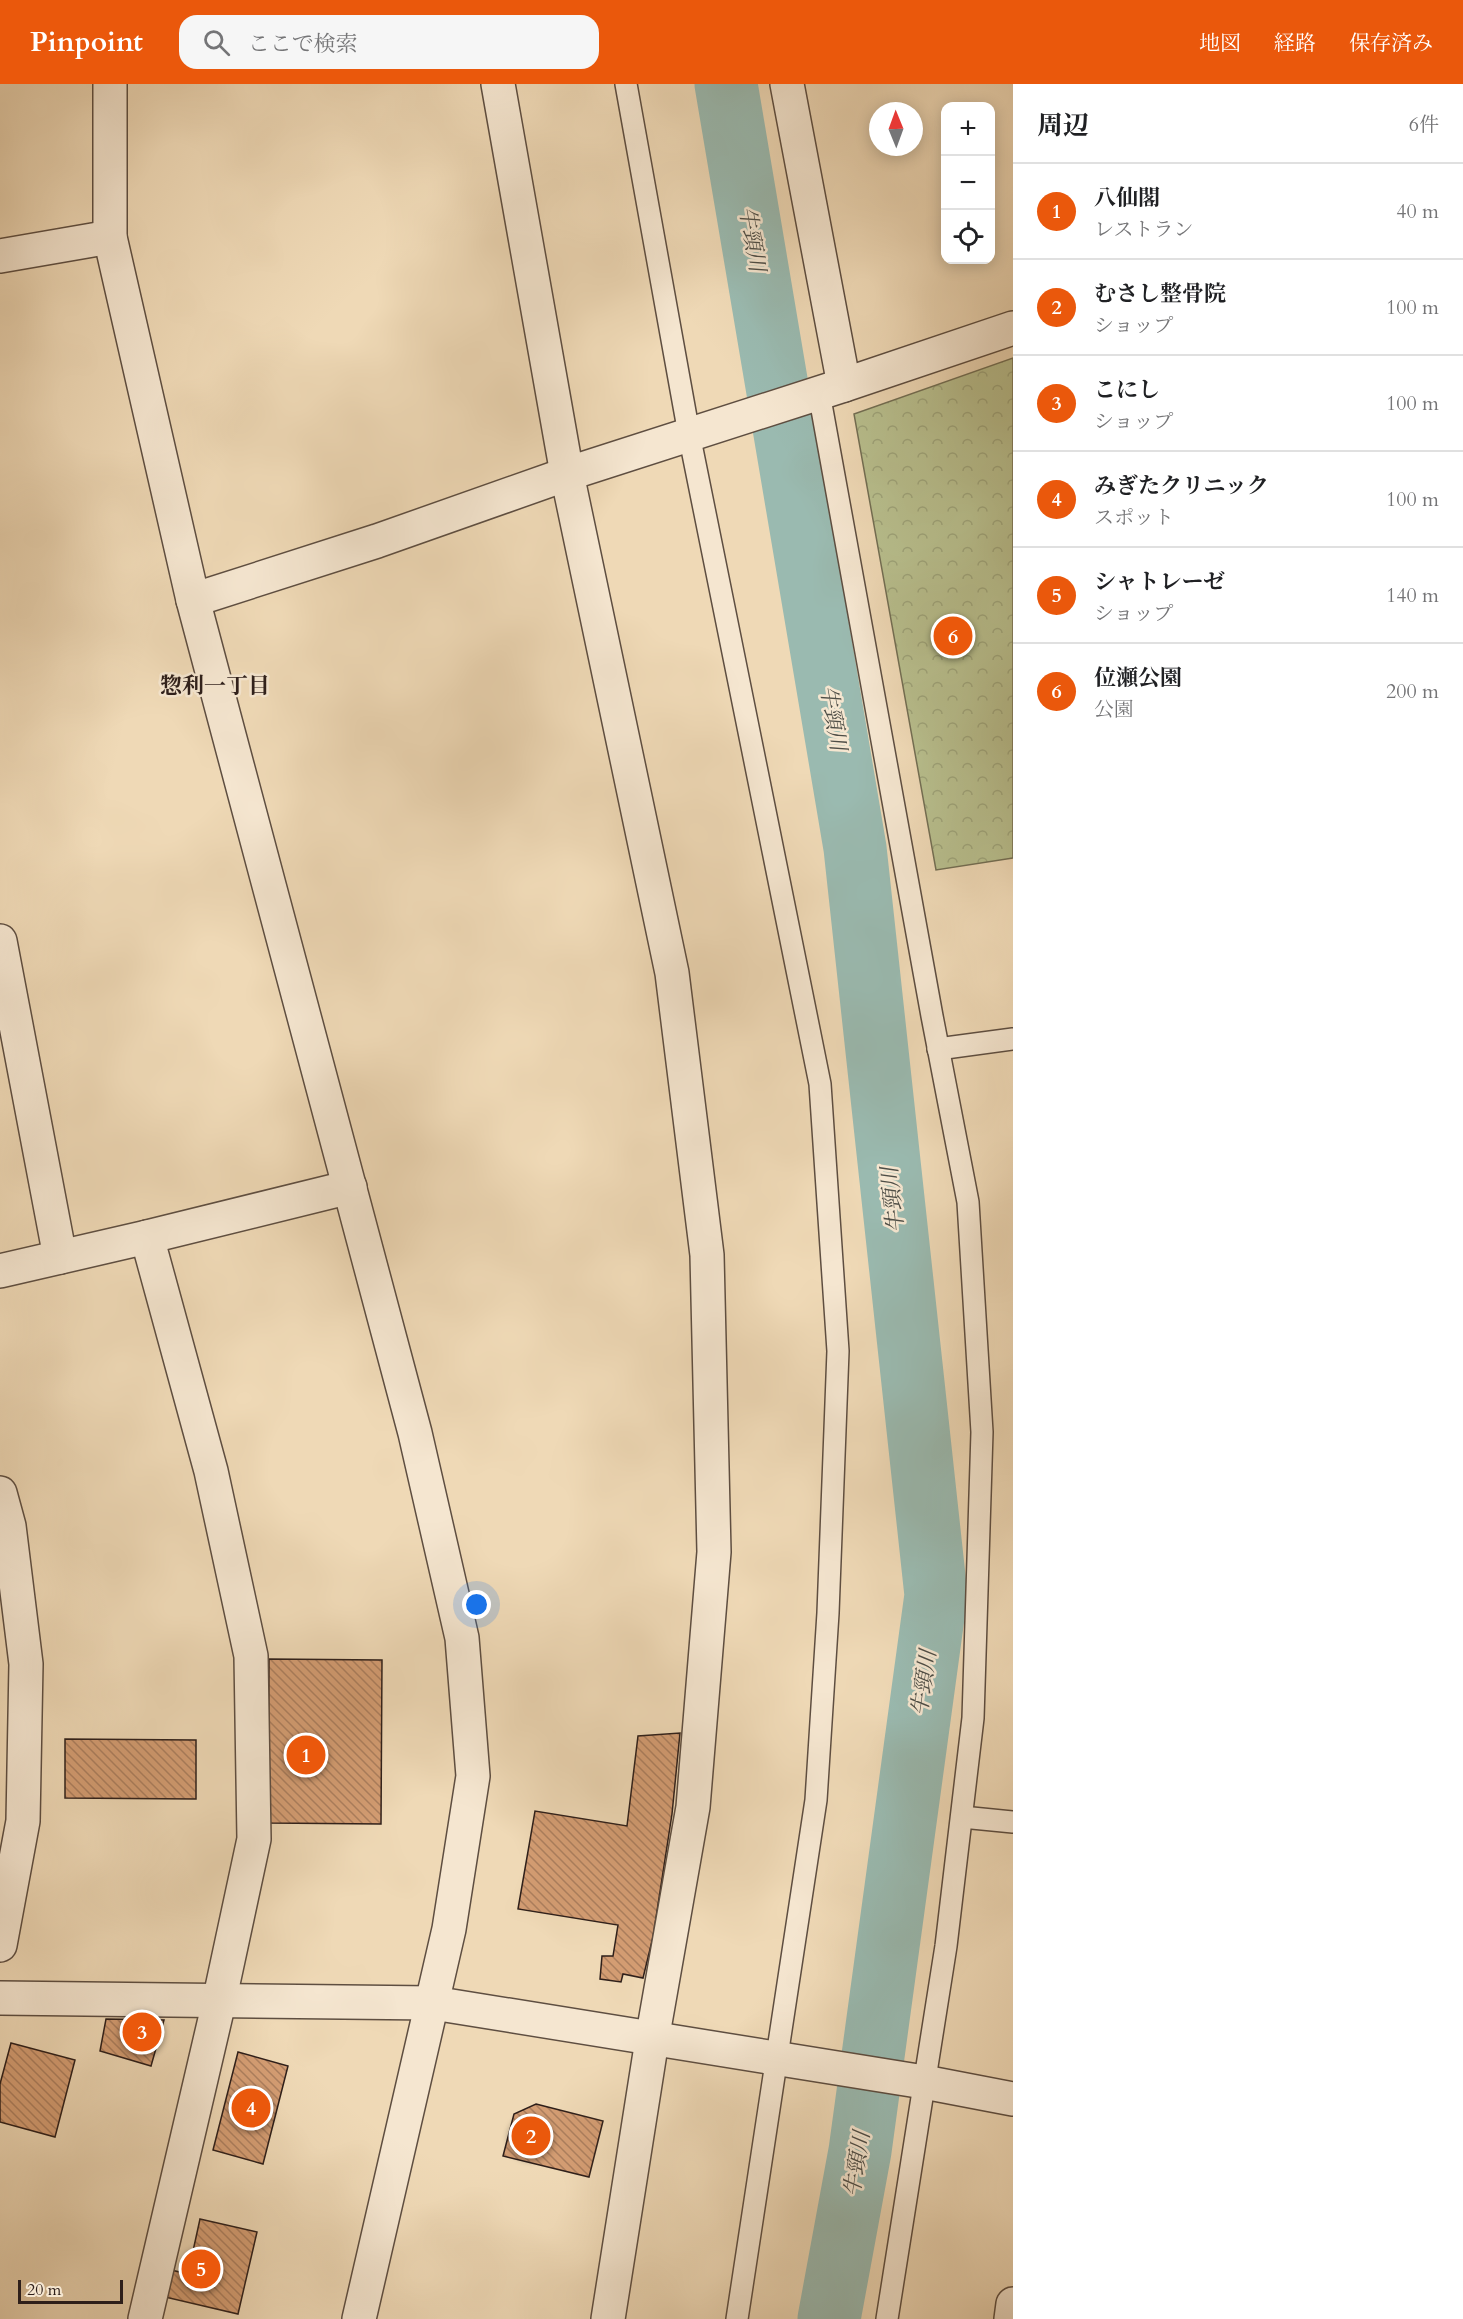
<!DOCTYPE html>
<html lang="ja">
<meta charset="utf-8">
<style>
:root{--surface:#fff;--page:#f6f6f6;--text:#202124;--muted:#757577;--line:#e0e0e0;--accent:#ea580c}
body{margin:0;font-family:Cardo,"Noto Serif JP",serif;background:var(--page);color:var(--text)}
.controls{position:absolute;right:18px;top:18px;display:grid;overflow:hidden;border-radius:12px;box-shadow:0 3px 15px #0003}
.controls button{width:54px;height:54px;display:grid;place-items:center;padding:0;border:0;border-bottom:2px solid var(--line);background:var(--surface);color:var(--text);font:30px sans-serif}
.compass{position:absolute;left:869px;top:18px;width:54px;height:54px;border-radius:50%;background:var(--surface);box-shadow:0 3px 15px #0003;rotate:359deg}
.scale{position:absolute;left:18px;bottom:15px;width:105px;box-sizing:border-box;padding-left:6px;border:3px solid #2e1f1a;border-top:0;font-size:16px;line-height:21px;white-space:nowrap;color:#2e1f1a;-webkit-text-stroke:4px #f5e6d0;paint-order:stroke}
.you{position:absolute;left:477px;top:1521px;width:21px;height:21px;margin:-15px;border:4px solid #fff;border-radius:50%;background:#1a73e8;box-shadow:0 0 0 9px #1a73e833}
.badge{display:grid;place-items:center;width:39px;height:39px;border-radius:50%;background:var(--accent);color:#fff;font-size:20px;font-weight:700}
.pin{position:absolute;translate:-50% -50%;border:3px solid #fff;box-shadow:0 2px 6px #0006}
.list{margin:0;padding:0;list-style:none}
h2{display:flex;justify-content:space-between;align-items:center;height:78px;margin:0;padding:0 24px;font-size:26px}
h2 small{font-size:20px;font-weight:400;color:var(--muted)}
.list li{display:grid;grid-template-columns:39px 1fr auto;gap:18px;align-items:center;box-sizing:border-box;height:96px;padding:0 24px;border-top:2px solid var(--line)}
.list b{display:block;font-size:22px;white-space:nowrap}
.list p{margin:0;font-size:20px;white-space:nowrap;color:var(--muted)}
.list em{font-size:20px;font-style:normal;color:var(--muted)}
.icon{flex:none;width:33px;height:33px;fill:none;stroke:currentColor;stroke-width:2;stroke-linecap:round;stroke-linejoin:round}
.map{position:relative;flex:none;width:1013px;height:2235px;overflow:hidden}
header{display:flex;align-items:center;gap:36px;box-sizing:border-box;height:84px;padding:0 30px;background:var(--accent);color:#fff}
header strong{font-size:28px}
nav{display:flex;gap:33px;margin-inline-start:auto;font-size:21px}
.search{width:420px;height:54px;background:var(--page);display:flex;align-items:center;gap:15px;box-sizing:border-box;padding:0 21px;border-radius:18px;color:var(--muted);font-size:22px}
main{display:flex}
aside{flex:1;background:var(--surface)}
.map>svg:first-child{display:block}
.park{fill:url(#park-crowns);stroke:#736f54;stroke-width:1.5}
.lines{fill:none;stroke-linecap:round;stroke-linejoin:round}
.river{stroke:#9abab0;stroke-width:63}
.building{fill:url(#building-back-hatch);stroke:#2e1f1a;stroke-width:1.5}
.service-casing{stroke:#5e4e41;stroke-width:24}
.minor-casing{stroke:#5e4e41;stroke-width:36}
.tertiary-casing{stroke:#5e4e41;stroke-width:36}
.service{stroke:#f5e6d0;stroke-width:21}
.minor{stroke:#f5e6d0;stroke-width:33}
.tertiary{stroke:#f5e6d0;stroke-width:33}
.labels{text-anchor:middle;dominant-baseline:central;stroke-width:5;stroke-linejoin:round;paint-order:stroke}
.water-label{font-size:22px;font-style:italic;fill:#4e4e47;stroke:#f5e6d0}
.neighbourhood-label{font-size:22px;font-weight:bold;fill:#2e1f1a;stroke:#f5e6d0}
</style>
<header>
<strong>Pinpoint</strong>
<div class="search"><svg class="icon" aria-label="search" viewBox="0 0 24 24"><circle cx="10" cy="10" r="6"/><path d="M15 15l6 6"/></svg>ここで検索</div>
<nav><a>地図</a><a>経路</a><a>保存済み</a></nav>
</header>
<main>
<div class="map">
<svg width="1013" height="2235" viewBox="0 0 1013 2235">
<defs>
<pattern id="park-crowns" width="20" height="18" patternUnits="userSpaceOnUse" patternTransform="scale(1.5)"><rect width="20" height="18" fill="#b8bf8e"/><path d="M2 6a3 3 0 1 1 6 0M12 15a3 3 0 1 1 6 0" fill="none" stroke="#9ea47a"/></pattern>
<pattern id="building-back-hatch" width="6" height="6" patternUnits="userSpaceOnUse" patternTransform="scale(1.5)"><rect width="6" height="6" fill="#d49d73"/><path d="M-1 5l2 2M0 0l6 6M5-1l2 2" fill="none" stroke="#ac7f5e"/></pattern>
</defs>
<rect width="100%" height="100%" fill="#efd9b6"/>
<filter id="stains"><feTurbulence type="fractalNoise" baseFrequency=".00333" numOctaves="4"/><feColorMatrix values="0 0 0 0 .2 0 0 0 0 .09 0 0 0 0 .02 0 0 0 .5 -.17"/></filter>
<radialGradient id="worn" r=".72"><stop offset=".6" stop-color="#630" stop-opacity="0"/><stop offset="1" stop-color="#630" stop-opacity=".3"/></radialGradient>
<!-- park -->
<polygon class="park" points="1013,274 1013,774 936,786 854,330"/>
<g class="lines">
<!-- river -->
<polyline class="river" points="726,0 855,764 936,1511 860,2067 829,2235"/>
</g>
<!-- building -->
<g class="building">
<polygon points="269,1575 382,1576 381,1740 268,1739"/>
<polygon points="680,1649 672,1730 653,1853 643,1894 623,1890 621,1898 600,1895 602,1872 613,1872 618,1841 518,1825 535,1727 627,1742 638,1652"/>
<polygon points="65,1655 196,1656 196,1715 65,1714"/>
<polygon points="106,1935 164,1936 151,1982 100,1967"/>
<polygon points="11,1959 75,1976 55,2053 0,2038 0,2000"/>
<polygon points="238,1968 288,1982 263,2080 213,2066"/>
<polygon points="536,2020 603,2037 589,2093 503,2072 514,2030"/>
<polygon points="200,2135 257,2148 238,2230 165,2213 171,2186 188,2190"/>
</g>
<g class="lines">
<!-- service casing -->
<g class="service-casing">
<g id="service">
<polyline points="626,0 689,350 820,1000 838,1267 828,1529 816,1716 737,2235"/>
<polyline points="819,309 932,932 968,1118 982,1348 973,1634 946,1862 887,2235"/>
<polyline points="938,965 1013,955"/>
<polyline points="962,1733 1013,1738"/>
</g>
</g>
<!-- minor casing -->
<g class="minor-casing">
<g id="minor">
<polyline points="498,0 567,390 672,889 707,1171 714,1468 693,1723 652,1956 608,2235"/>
<polyline points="787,0 844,301"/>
<polyline points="0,172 110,153"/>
<polyline points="0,857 60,1173"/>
<polyline points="0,1187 147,1153"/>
<polyline points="0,1409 9,1442 26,1580 23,1737 0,1861"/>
<polyline points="0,1914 433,1919"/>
<polyline points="145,2235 219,1918 254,1755 251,1572 211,1387 147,1153 350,1103"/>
<polyline points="1011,2235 1013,2220"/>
</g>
</g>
<!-- tertiary casing -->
<g class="tertiary-casing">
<g id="tertiary">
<polyline points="110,0 110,153 193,516 415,1349 462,1554 473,1692 449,1845 359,2235"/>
<polyline points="193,516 377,457 567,390 844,301 1013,244"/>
<polyline points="433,1919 924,1998 1013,2015"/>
</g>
</g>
<!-- service -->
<use href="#service" class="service"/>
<!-- minor -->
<use href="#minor" class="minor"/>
<!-- tertiary -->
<use href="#tertiary" class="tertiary"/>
</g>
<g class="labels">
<!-- water labels -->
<g class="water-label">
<text transform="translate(752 155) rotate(80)">牛頸川</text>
<text transform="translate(833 634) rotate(80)">牛頸川</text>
<text transform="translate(893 1116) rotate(-96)">牛頸川</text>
<text transform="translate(924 1599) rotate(-82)">牛頸川</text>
<text transform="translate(857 2080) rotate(-81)">牛頸川</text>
</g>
<!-- neighbourhood labels -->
<g class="neighbourhood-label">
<text x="215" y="602">惣利一丁目</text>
</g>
</g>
<rect width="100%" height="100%" filter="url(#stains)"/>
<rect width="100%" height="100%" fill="url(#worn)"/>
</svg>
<div class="controls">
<button>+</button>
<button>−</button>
<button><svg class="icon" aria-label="locate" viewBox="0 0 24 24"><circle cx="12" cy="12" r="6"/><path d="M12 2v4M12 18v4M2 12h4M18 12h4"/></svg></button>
</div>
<svg class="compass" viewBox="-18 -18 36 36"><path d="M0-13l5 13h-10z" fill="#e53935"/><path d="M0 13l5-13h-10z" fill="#757577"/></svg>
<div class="scale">20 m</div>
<div class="you"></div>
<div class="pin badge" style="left:306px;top:1671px">1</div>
<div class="pin badge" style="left:531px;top:2052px">2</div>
<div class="pin badge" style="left:142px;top:1948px">3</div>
<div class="pin badge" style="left:251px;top:2024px">4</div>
<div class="pin badge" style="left:201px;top:2185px">5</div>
<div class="pin badge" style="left:953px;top:552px">6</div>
</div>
<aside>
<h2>周辺<small>6件</small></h2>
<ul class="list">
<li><span class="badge">1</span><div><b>八仙閣</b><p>レストラン</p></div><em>40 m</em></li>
<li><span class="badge">2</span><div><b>むさし整骨院</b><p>ショップ</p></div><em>100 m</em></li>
<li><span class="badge">3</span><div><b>こにし</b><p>ショップ</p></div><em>100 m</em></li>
<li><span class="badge">4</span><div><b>みぎたクリニック</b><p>スポット</p></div><em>100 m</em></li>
<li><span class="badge">5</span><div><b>シャトレーゼ</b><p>ショップ</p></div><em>140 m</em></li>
<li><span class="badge">6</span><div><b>位瀬公園</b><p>公園</p></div><em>200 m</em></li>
</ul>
</aside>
</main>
